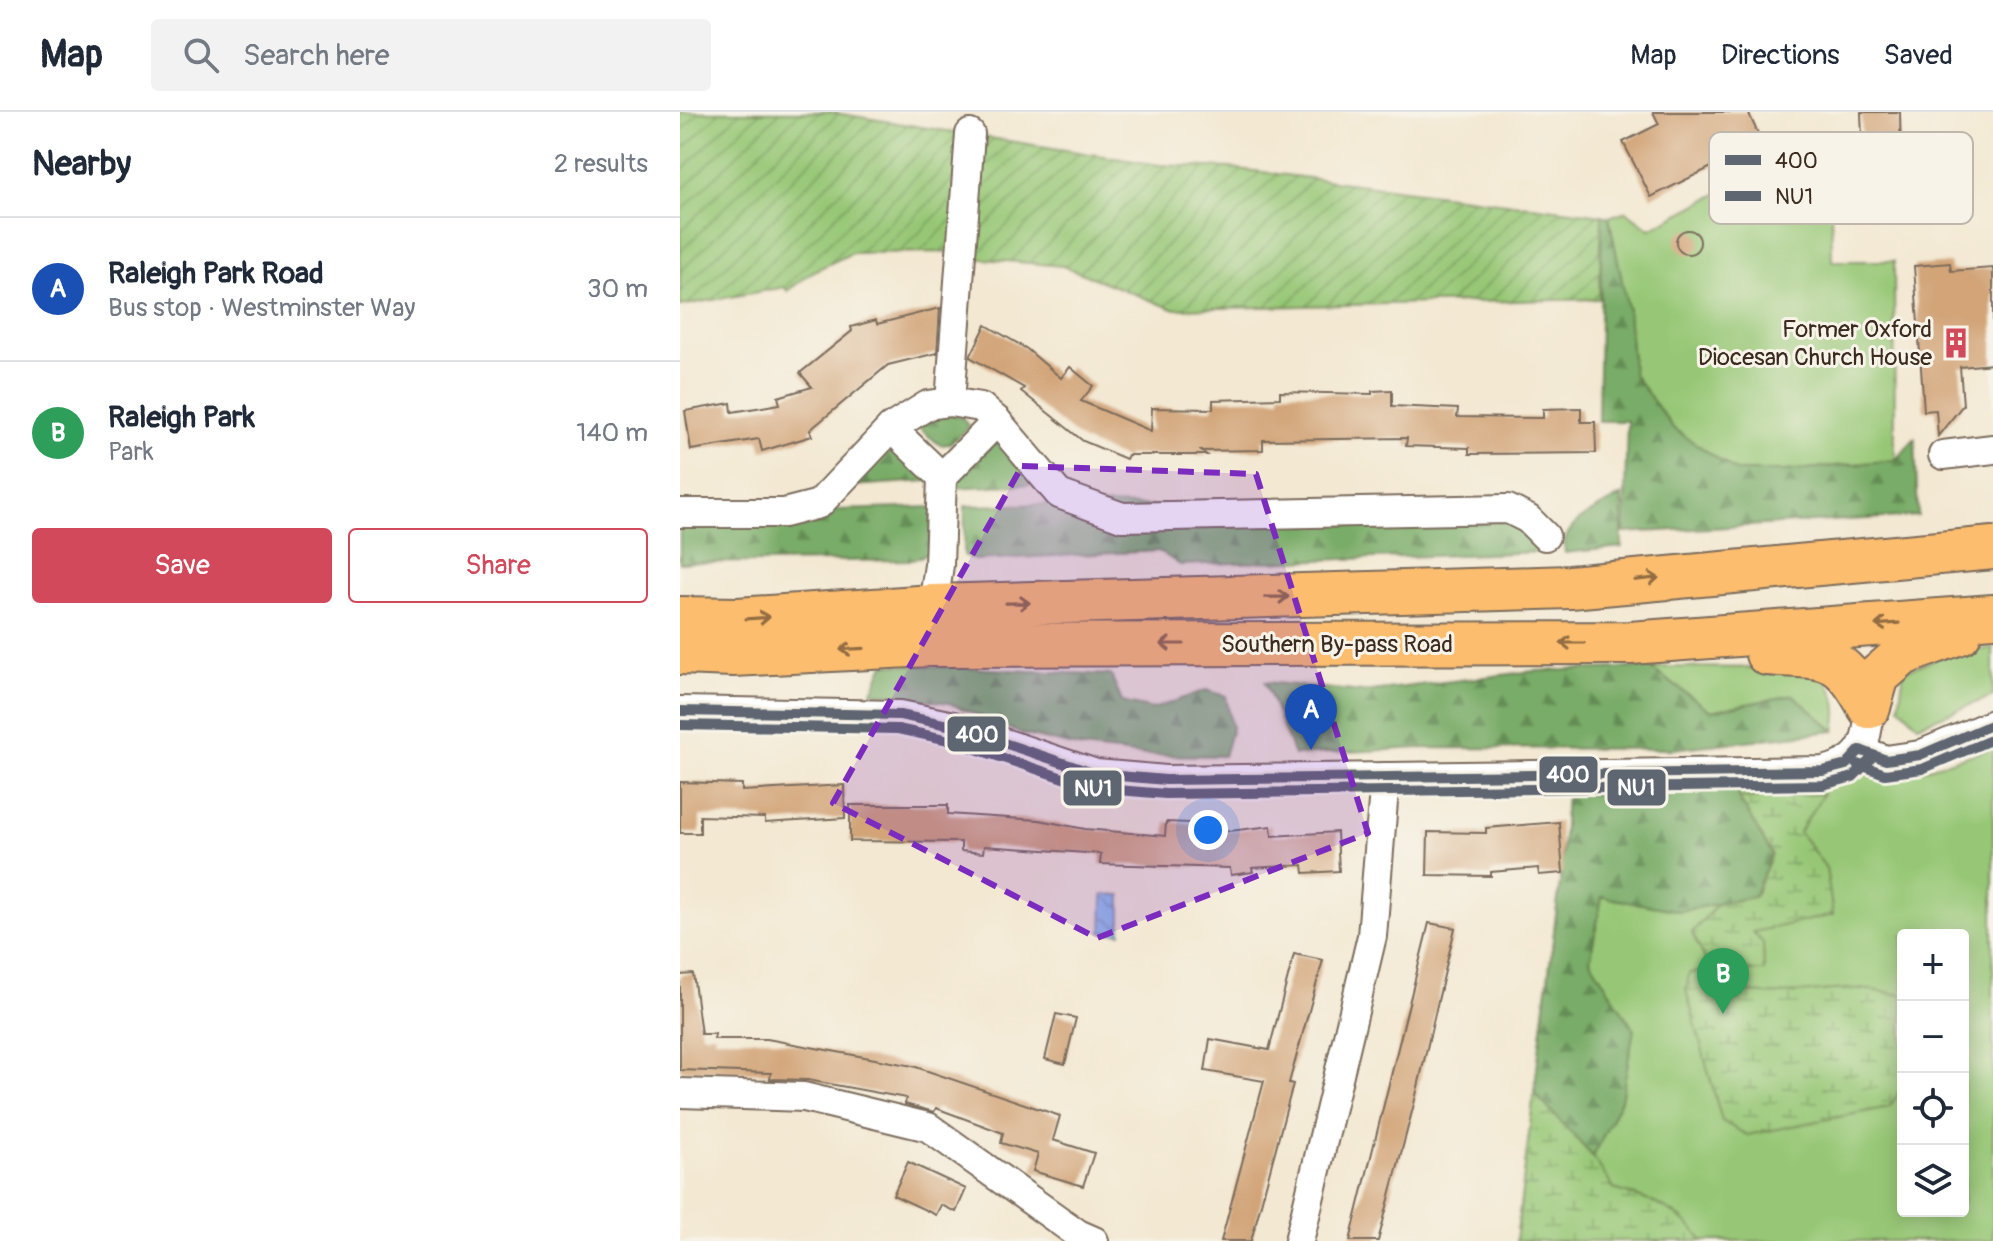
<!DOCTYPE html>
<meta charset="utf-8">
<style>
:root{--surface:#fff;--page:#f2f2f3;--text:#1f2937;--muted:#747a83;--line:#e0e1e3;--accent:#d1495b}
body{margin:0;font-family:Pangolin,sans-serif;background:var(--page);color:var(--text)}
.controls{position:absolute;right:24px;bottom:24px;display:grid;overflow:hidden;border-radius:8px;box-shadow:0 4px 20px #0003}
.controls button{width:72px;height:72px;display:grid;place-items:center;padding:0;border:0;border-bottom:2px solid var(--line);background:var(--surface);color:var(--text);font:40px sans-serif}
.you{position:absolute;left:528px;top:718px;width:28px;height:28px;margin:-20px;border:6px solid #fff;border-radius:50%;background:#1a73e8;box-shadow:0 0 0 12px #1a73e833}
.badge{display:grid;place-items:center;width:52px;height:52px;border-radius:50%;background:var(--accent);color:#fff;font-size:26px;font-weight:700}
.pin{position:absolute;translate:-50% -66px;filter:drop-shadow(0 2px 4px #0008)}
.pin::after{content:'';position:absolute;top:42px;width:28px;height:24px;background:inherit;clip-path:polygon(0 0,100% 0,50% 100%)}
.list{margin:0;padding:0;list-style:none}
h2{display:flex;justify-content:space-between;align-items:center;height:104px;margin:0;padding:0 32px;font-size:34px}
h2 small{font-size:26px;font-weight:400;color:var(--muted)}
.list li{display:grid;grid-template-columns:52px 1fr auto;gap:24px;align-items:center;box-sizing:border-box;height:144px;padding:0 32px;border-top:2px solid var(--line)}
.list b{display:block;font-size:30px;white-space:nowrap}
.list p{margin:0;font-size:26px;white-space:nowrap;color:var(--muted)}
.list em{font-size:26px;font-style:normal;color:var(--muted)}
.actions{display:flex;gap:16px;padding:24px 32px}
.actions a{flex:1;padding:18px 0;border:2px solid var(--accent);border-radius:8px;text-align:center;font-size:28px;color:var(--accent)}
.actions .main{background:var(--accent);color:#fff}
.icon{flex:none;width:44px;height:44px;fill:none;stroke:currentColor;stroke-width:2;stroke-linecap:round;stroke-linejoin:round}
.map{position:relative;flex:none;width:1313px;height:1129px;overflow:hidden}
header{display:flex;align-items:center;gap:48px;box-sizing:border-box;height:112px;padding:0 40px;background:var(--surface);border-bottom:2px solid var(--line)}
header strong{font-size:38px}
nav{display:flex;gap:44px;margin-inline-start:auto;font-size:28px}
.search{width:560px;height:72px;background:var(--page);display:flex;align-items:center;gap:20px;box-sizing:border-box;padding:0 28px;border-radius:8px;color:var(--muted);font-size:30px}
main{display:flex}
aside{flex:1;background:var(--surface)}
.map>svg:first-child{display:block}
.green{fill:#97c776;stroke:#69784a;stroke-width:2;fill-rule:evenodd}
.forest{fill:url(#forest-firs);stroke:#5a6b42;stroke-width:2}
.wetland{fill:url(#wetland-marsh);stroke:#69784a;stroke-width:2}
.garden{fill:url(#garden-furrows);stroke:#69784a;stroke-width:2}
.water{fill:url(#water-waves);stroke:#5c7086;stroke-width:2}
.building{fill:#d2a478}
.lines{fill:none;stroke-linecap:round;stroke-linejoin:round}
.minor-casing{stroke:#7b6c5d;stroke-width:32}
.highway-casing{stroke:#7b6c5d;stroke-width:46}
.minor{stroke:#fff;stroke-width:28}
.highway{stroke:#fcbd6e;stroke-width:42}
.bus-1-casing{stroke:#f7f3e8;stroke-width:16}
.bus-2-casing{stroke:#f7f3e8;stroke-width:16}
.bus-1{stroke:#5e6671;stroke-width:10}
.bus-2{stroke:#5e6671;stroke-width:10}
.oneway{stroke:#926c42}
.marked{fill:#7b2cbf;fill-opacity:0.2;stroke:#7b2cbf;stroke-width:6;stroke-dasharray:16 10;stroke-linejoin:round}
.labels{text-anchor:middle;dominant-baseline:central;stroke-width:6;stroke-linejoin:round;paint-order:stroke}
.poi-label{font-size:24px;fill:#3b2a1e;stroke:#f7f3e8;text-anchor:end}
.street-label{font-size:24px;fill:#3b2a1e;stroke:#f7f3e8}
.key{fill:#f7f3e8;stroke:#bfb7ab;stroke-width:2}
.key-label{font-size:22px;fill:#3b2a1e}
.line-badge{stroke:#f7f3e8;stroke-width:3}
.badge-label{font-size:22px;text-anchor:middle;font-weight:bold;fill:#fff}
</style>
<header>
<strong>Map</strong>
<div class="search"><svg class="icon" aria-label="search" viewBox="0 0 24 24"><circle cx="10" cy="10" r="6"/><path d="M15 15l6 6"/></svg>Search here</div>
<nav><a>Map</a><a>Directions</a><a>Saved</a></nav>
</header>
<main>
<aside>
<h2>Nearby<small>2 results</small></h2>
<ul class="list">
<li><span class="badge" style="background:#1a4fb4">A</span><div><b>Raleigh Park Road</b><p>Bus stop · Westminster Way</p></div><em>30 m</em></li>
<li><span class="badge" style="background:#2e9e5b">B</span><div><b>Raleigh Park</b><p>Park</p></div><em>140 m</em></li>
</ul>
<div class="actions"><a class="main">Save</a><a>Share</a></div>
</aside>
<div class="map">
<svg width="1313" height="1129" viewBox="0 0 1313 1129">
<defs>
<pattern id="forest-firs" width="22" height="20" patternUnits="userSpaceOnUse" patternTransform="scale(2)"><rect width="22" height="20" fill="#79ac67"/><path d="M5 1l3.5 6h-7zM16 11l3.5 6h-7z" fill="#648c54"/></pattern>
<pattern id="wetland-marsh" width="20" height="14" patternUnits="userSpaceOnUse" patternTransform="scale(2)"><rect width="20" height="14" fill="#97c776"/><path d="M1 5h8M5 5V1M11 12h8M15 12V8" fill="none" stroke="#7ca260"/></pattern>
<pattern id="garden-furrows" width="10" height="10" patternUnits="userSpaceOnUse" patternTransform="scale(2)"><rect width="10" height="10" fill="#97c776"/><path d="M-1 1l2-2M0 10L10 0M9 11l2-2" fill="none" stroke="#7ca260"/></pattern>
<pattern id="water-waves" width="16" height="10" patternUnits="userSpaceOnUse" patternTransform="scale(2)"><rect width="16" height="10" fill="#7db6ed"/><path d="M0 5q4-4 8 0t8 0" fill="none" stroke="#6894bf"/></pattern>
</defs>
<rect width="100%" height="100%" fill="#f7f3e8"/>
<filter id="ink" filterUnits="userSpaceOnUse"><feTurbulence type="fractalNoise" baseFrequency=".0125" numOctaves="2"/><feDisplacementMap in="SourceGraphic" scale="16" xChannelSelector="R" yChannelSelector="G"/><feConvolveMatrix kernelMatrix="1 2 1 2 8 2 1 2 1" color-interpolation-filters="sRGB"/></filter>
<filter id="wash" filterUnits="userSpaceOnUse"><feTurbulence type="fractalNoise" baseFrequency=".006" numOctaves="4" result="noise"/><feDisplacementMap in="SourceGraphic" scale="32" xChannelSelector="R" yChannelSelector="G"/><feGaussianBlur stdDeviation="1.8" result="paint"/><feColorMatrix in="noise" values="0 0 0 0 0 0 0 0 0 0 0 0 0 0 0 0 0 1.4 0 .05"/><feComposite in="paint" operator="in"/></filter>
<g filter="url(#wash)">
<rect width="100%" height="100%" fill="#f3e8d2"/>
<!-- green -->
<g class="green">
<polygon points="1066,67 1095,96 1151,89 1152,149 1214,149 1215,348 1107,359 1056,359 994,317 953,262 948,199 929,105 946,99 970,117"/>
<polygon points="1313,536 1313,584 1238,613 1219,594 1224,559 1267,543"/>
<path d="M969 555 1135 556C1155 576 1161 591 1155 619L1113 583 1031 599Z"/>
<path d="M1313 636V1129H836L880 771 886 684 1245 657ZM1223 823H1283V1099H1223Z"/>
</g>
<!-- forest -->
<g class="forest">
<polygon points="922,103 929,105 948,199 953,262 994,317 1056,359 1107,359 1215,348 1235,326 1238,404 944,421 947,309 918,309"/>
<polygon points="251,299 282,305 289,315 269,332 260,333 239,316"/>
<polygon points="318,326 359,372 272,376"/>
<polygon points="213,330 250,369 170,374"/>
<path d="M942 383V435L885 441C879 410 920 397 942 383Z"/>
<polygon points="377,392 821,402 853,422 863,440 500,453 479,439 295,448 284,443 285,394"/>
<polygon points="253,395 249,441 233,448 0,451 0,403"/>
<polygon points="204,552 431,563 442,590 473,597 526,578 546,584 552,616 544,644 463,643 402,636 342,622 269,591 192,580"/>
<polygon points="969,555 1031,599 1113,583 1155,619 993,637 742,636 614,643 585,570 683,580 854,559"/>
<polygon points="1059,671 1059,686 1092,742 1074,785 1000,799 922,785 910,848 954,918 941,988 913,1045 854,981 880,771 886,684"/>
</g>
<!-- wetland -->
<g class="wetland">
<polygon points="1143,682 1119,720 1146,756 1153,803 1073,820 1083,831 1084,859 1063,859 1026,849 1012,821 1037,792 1074,785 1092,742 1059,686"/>
<path d="M1022 860C1072 898 1123 876 1179 877 1194 878 1209 881 1223 883V975L1209 995 1067 1023 1042 1009 1006 878 1009 861Z"/>
<path d="M854 981 913 1045 934 1077C970 1088 1000 1097 1023 1129H836Z"/>
</g>
<!-- garden -->
<polygon class="garden" points="0,0 149,0 479,53 550,56 922,103 919,187 493,197 383,154 291,146 272,140 172,141 134,159 107,179 105,175 0,194"/>
<!-- water -->
<polygon class="water" points="423,783 441,783 441,821 422,820"/>
<g id="blocks">
<!-- building -->
<g class="building">
<polygon points="973,0 1068,0 1082,30 971,85 943,30 979,12"/>
<polygon points="1181,0 1220,0 1221,50 1158,51 1158,65 1090,65 1090,26 1182,26"/>
<circle cx="1008" cy="130" r="12"/>
<polygon points="1270,151 1271,159 1313,156 1313,252 1280,255 1283,293 1258,324 1256,298 1244,299 1234,154"/>
<polygon points="260,196 257,241 208,253 130,318 132,324 82,339 79,327 11,338 5,299 51,291 52,300 100,292 98,285 132,275 120,261 172,219 171,215 196,208 197,212"/>
<polygon points="306,213 347,237 381,266 390,255 413,274 401,289 471,319 472,296 533,297 533,288 600,286 600,280 692,282 692,279 712,278 712,294 778,297 777,305 863,306 863,297 901,296 901,310 915,310 916,341 789,342 789,336 726,334 727,326 583,328 583,338 521,339 527,343 448,343 446,347 403,329 341,279 344,276 290,245"/>
<polygon points="0,670 62,672 62,679 164,673 165,706 85,711 85,706 20,704 20,721 0,721"/>
<polygon points="170,693 268,693 268,702 359,708 405,717 485,724 486,710 533,712 532,721 591,714 592,724 657,720 659,759 624,761 623,753 572,756 573,760 551,763 550,756 420,752 421,742 304,734 303,741 281,739 281,730 170,729"/>
<polygon points="879,710 883,761 859,763 858,756 811,760 811,764 747,763 748,720 806,721 806,716"/>
<polygon points="749,811 775,816 734,992 698,1129 670,1129"/>
<polygon points="614,842 643,848 609,971 613,972 571,1129 541,1129 584,969 525,959 530,927 589,938"/>
<polygon points="13,862 21,922 35,922 34,927 87,927 233,954 380,1004 373,1028 414,1041 403,1074 353,1059 358,1042 321,1031 323,1021 256,996 254,1000 225,992 226,986 128,968 90,967 91,961 0,958 0,863"/>
<polygon points="376,902 396,906 385,952 365,947"/>
<polygon points="228,1050 286,1077 276,1100 261,1093 256,1103 213,1083"/>
</g>
</g>
</g>
<g filter="url(#ink)">
<use href="#blocks" fill-opacity="0" stroke="#7b6c5d" stroke-width="2"/>
<g class="lines">
<!-- minor casing -->
<g class="minor-casing">
<g id="minor">
<polyline points="270,290 290,22"/>
<polyline points="211,316 262,365 317,309"/>
<polyline points="1263,343 1313,337"/>
<polyline points="0,401 104,401 139,392 211,316 248,293 270,290 301,295 317,309 379,382 442,405 828,397 848,407 865,424"/>
<polyline points="253,494 259,453 262,365"/>
<path d="M0 599 220 603 273 614 416 662 486 668 1143 659C1180 650 1189 633 1189 595"/>
<polyline points="1180,638 1206,648 1240,643 1313,612"/>
<polyline points="0,981 124,985 248,1015 398,1122 414,1129"/>
<polyline points="619,1129 692,824 705,665"/>
</g>
</g>
<!-- highway casing -->
<g class="highway-casing">
<g id="highway">
<polyline points="0,506 58,507 253,494 890,475 1313,436"/>
<polyline points="0,541 53,543 250,533 950,531 1313,504"/>
<path d="M1087 542C1148 547 1158 538 1189 595"/>
<polyline points="1189,595 1198,564 1223,542 1280,521"/>
</g>
</g>
<!-- minor -->
<use href="#minor" class="minor"/>
<!-- highway -->
<use href="#highway" class="highway"/>
<!-- bus-1 casing -->
<g class="bus-1-casing">
<g id="bus-1">
<polyline points="0,599 220,603 273,614 416,662 486,668 1143,659 1166,653 1180,638"/>
<polyline points="1180,638 1206,648 1240,643 1313,612"/>
</g>
</g>
<!-- bus-2 casing -->
<g class="bus-2-casing">
<g id="bus-2">
<polyline points="0,613 218,617 269,628 413,676 486,682 1143,673 1173,665 1190,648"/>
<polyline points="1175,651 1205,662 1242,657 1313,627"/>
</g>
</g>
<!-- bus-1 -->
<use href="#bus-1" class="bus-1"/>
<!-- bus-2 -->
<use href="#bus-2" class="bus-2"/>
</g>
<!-- one-way arrows -->
<defs><path id="oneway-shaft" d="M-6 0H5M1.5-3L5.5 0L1.5 3" fill="none" stroke-width="1.6" stroke-linecap="round" stroke-linejoin="round" transform="scale(2)"/></defs>
<g class="oneway">
<use href="#oneway-shaft" transform="translate(967 467) rotate(-6)"/>
<use href="#oneway-shaft" transform="translate(597 485) rotate(-1)"/>
<use href="#oneway-shaft" transform="translate(338 491) rotate(-1)"/>
<use href="#oneway-shaft" transform="translate(78 506) rotate(-4)"/>
<use href="#oneway-shaft" transform="translate(1207 512) rotate(176)"/>
<use href="#oneway-shaft" transform="translate(892 531) rotate(180)"/>
<use href="#oneway-shaft" transform="translate(492 532) rotate(180)"/>
<use href="#oneway-shaft" transform="translate(172 537) rotate(177)"/>
</g>
</g>
<!-- marked area -->
<path class="marked" d="M342 354 576 362 688 721 417 826 153 691Z"/>
<!-- icons -->
<defs>
<g id="building-bare" transform="scale(2.4)"><path d="M-4-6H4V6H1V3H-1V6H-4ZM-2.5-4.3h1.7v1.8h-1.7ZM.8-4.3h1.7v1.8H.8ZM-2.5-1h1.7V.8h-1.7ZM.8-1h1.7V.8H.8Z" fill="#d1495b" stroke="#f7f3e8" stroke-width="2.5" paint-order="stroke"/></g>
</defs>
<g fill-rule="evenodd">
<use href="#building-bare" x="1276" y="231"/>
</g>
<g class="labels">
<!-- poi labels -->
<g class="poi-label">
<text x="1252" y="217">Former Oxford<tspan x="1252" dy="28">Diocesan Church House</tspan></text>
</g>
<!-- street labels -->
<g class="street-label">
<text x="657" y="532">Southern By-pass Road</text>
</g>
</g>
<!-- legend -->
<rect x="1029" y="20" width="264" height="92" rx="12" class="key"/>
<rect x="1045" y="43" width="36" height="10" fill="#5e6671"/>
<rect x="1045" y="79" width="36" height="10" fill="#5e6671"/>
<g class="key-label">
<text x="1095" y="56">400</text>
<text x="1095" y="92">NU1</text>
</g>
<g class="line-badge">
<rect x="266" y="603" width="61" height="38" rx="8" fill="#5e6671"/>
<rect x="858" y="643" width="61" height="39" rx="8" fill="#5e6671"/>
<rect x="926" y="656" width="61" height="39" rx="8" fill="#5e6671"/>
<rect x="382" y="657" width="61" height="38" rx="8" fill="#5e6671"/>
</g>
<g class="badge-label">
<text x="297" y="630">400</text>
<text x="888" y="670">400</text>
<text x="956" y="683">NU1</text>
<text x="413" y="684">NU1</text>
</g>
</svg>
<div class="controls">
<button>+</button>
<button>−</button>
<button><svg class="icon" aria-label="locate" viewBox="0 0 24 24"><circle cx="12" cy="12" r="6"/><path d="M12 2v4M12 18v4M2 12h4M18 12h4"/></svg></button>
<button><svg class="icon" aria-label="layers" viewBox="0 0 24 24"><path d="M12 4l9 5-9 5-9-5zM3 14l9 5 9-5"/></svg></button>
</div>
<div class="you"></div>
<div class="pin badge" style="left:631px;top:638px;background:#1a4fb4">A</div>
<div class="pin badge" style="left:1043px;top:902px;background:#2e9e5b">B</div>
</div>
</main>
